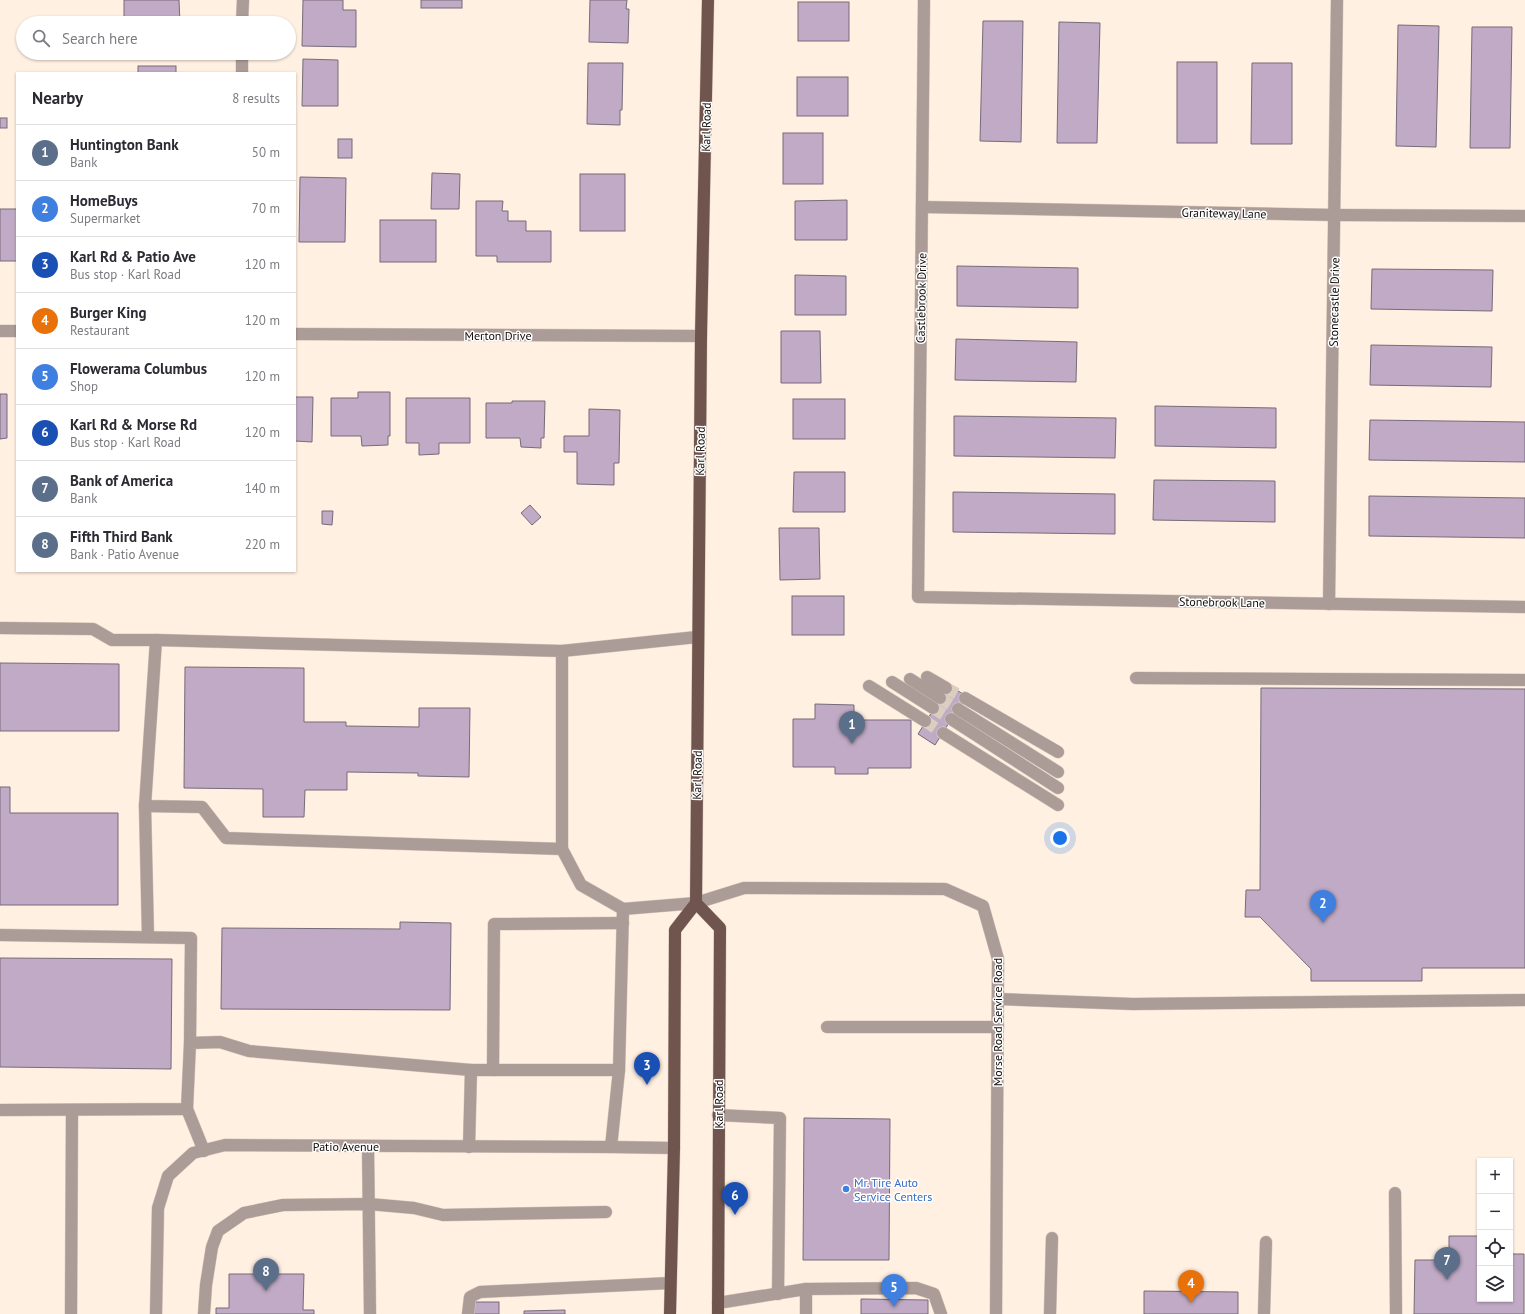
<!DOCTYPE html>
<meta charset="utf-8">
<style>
:root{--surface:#fff;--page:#f7f7f7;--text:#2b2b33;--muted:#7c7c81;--line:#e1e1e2;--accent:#6334ab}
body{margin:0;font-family:"PT Sans",sans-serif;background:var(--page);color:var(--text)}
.controls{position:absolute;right:12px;bottom:12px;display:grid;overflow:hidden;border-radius:0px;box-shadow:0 1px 3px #0004}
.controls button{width:36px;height:36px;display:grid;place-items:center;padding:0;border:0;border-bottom:1px solid var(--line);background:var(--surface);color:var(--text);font:20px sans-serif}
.you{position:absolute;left:1060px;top:838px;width:14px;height:14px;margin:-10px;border:3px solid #fff;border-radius:50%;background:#1a73e8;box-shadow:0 0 0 6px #1a73e833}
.badge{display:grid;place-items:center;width:26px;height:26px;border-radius:50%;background:var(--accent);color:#fff;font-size:13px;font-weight:700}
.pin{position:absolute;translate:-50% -33px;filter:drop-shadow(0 1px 2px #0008)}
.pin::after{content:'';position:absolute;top:21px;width:14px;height:12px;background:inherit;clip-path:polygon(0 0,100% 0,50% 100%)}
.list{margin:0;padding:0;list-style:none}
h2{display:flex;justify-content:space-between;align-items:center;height:52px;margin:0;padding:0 16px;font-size:17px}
h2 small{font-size:13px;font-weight:400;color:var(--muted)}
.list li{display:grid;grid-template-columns:26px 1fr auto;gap:12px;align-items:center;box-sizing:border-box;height:56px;padding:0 16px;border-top:1px solid var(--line)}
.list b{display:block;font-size:15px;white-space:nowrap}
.list p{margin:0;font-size:13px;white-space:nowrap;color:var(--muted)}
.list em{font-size:13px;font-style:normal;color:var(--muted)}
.icon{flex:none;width:22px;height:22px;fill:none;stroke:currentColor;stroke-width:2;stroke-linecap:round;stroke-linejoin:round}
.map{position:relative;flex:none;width:1525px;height:1314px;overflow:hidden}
.search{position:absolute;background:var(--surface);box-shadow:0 1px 3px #0004;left:16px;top:16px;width:280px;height:44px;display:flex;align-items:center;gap:10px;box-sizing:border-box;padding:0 14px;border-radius:22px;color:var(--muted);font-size:15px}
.panel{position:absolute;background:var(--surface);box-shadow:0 1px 3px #0004;left:16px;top:72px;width:280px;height:500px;border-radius:0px}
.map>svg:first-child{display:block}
.building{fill:#c0aac5;stroke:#766b79}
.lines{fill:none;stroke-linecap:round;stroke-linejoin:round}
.minor-tunnel{stroke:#dbcec1;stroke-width:12;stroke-dasharray:12 6;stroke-linecap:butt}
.minor-casing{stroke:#d9cbbf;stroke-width:13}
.major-casing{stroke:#d9cbbf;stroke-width:13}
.minor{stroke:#ac9c98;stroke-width:12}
.major{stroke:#70554f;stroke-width:12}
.shop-dot{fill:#3f7fe0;stroke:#fff;stroke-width:1.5}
.labels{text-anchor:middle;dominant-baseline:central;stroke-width:3;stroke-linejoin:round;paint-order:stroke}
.street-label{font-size:12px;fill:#0f0b07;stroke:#fff}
.shop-label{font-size:12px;fill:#366cbe;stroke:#fff;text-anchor:start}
</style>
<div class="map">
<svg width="1525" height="1314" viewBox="0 0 1525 1314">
<rect width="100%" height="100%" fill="#fff0e2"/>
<!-- building -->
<g class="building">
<polygon points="124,0 179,0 180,23 135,23 135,21 124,21"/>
<polygon points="303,0 343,0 343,10 356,10 356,47 302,46"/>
<rect x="421" y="0" width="41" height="8"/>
<polygon points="590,0 627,0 626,9 629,9 628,43 589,42"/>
<rect x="798" y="2" width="51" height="39"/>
<polygon points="983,21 1023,21 1021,142 980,141"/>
<polygon points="1059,22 1100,23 1097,143 1057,143"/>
<polygon points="1398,25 1439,26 1436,147 1396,146"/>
<polygon points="1472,27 1512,27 1510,148 1470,148"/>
<polygon points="303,59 338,60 338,106 302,106"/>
<rect x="1177" y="62" width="40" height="81"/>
<polygon points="588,63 623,63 622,110 620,110 620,125 587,124"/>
<polygon points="1252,63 1292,63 1292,144 1251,144"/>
<rect x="138" y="66" width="38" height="7"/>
<rect x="797" y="77" width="51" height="39"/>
<rect x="0" y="118" width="7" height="10"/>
<rect x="783" y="133" width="40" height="51"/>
<rect x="338" y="139" width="14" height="19"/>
<polygon points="432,173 460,174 459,209 431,209"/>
<rect x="580" y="174" width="45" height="57"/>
<polygon points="300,177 346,178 345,242 299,242"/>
<polygon points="847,200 847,240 795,240 795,201"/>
<polygon points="476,201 503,201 502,211 508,211 508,221 526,221 526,231 551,231 551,262 497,262 497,256 476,256"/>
<rect x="0" y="209" width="17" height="52"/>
<rect x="380" y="220" width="56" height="42"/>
<polygon points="957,266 1078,268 1078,308 957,306"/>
<polygon points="1372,269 1493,270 1492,311 1371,309"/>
<polygon points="795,275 846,276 846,315 795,315"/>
<polygon points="781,331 820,331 821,383 781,383"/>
<polygon points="956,339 1077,342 1076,382 955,380"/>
<polygon points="1371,345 1492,347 1491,387 1370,385"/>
<polygon points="358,392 390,392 390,436 388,436 388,445 362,446 361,436 331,436 331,398 358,398"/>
<polygon points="0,394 7,394 7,438 0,439"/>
<polygon points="295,397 313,397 312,442 295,441"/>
<polygon points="406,398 470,398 470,443 439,443 439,454 419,455 419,443 406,443"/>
<rect x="793" y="399" width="52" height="40"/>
<polygon points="512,401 545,401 544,438 541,438 541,448 521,447 520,438 486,438 486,403 512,403"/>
<polygon points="1155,406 1276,408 1276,448 1155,446"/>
<polygon points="589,409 620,410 619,463 614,463 614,485 577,484 577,452 564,452 564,436 589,436"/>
<polygon points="954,416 1116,418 1115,458 954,456"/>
<polygon points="1370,420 1525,422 1525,462 1369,460"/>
<polygon points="794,472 845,472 845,512 793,512"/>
<polygon points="1154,480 1275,481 1275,522 1153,520"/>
<polygon points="953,492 1115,494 1115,534 953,532"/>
<polygon points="1369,496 1525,498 1525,538 1369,536"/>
<polygon points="530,505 541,517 532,525 521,513"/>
<polygon points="322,511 333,511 332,525 322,524"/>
<polygon points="779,528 819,528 820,579 780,580"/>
<rect x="792" y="596" width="52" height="39"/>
<polygon points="0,663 119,664 119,731 0,731"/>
<polygon points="185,667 304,668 304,722 346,722 346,726 419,727 419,708 470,708 469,777 418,776 418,773 347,772 347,790 305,790 304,817 263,817 263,789 184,788"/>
<polygon points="949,685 966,696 935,745 918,734"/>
<polygon points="1261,688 1525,689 1525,968 1422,968 1422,981 1311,981 1311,969 1260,917 1245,917 1246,890 1260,890"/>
<polygon points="815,704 854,705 854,720 911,720 911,768 868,768 868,774 835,774 835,767 793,767 793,719 815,719"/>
<polygon points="0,787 10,787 10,813 118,813 118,905 0,905"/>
<polygon points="400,922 451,923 450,1010 221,1009 222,928 400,929"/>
<polygon points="0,958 172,959 171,1069 0,1067"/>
<polygon points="804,1118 890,1119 889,1260 803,1260"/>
<polygon points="1449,1236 1480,1236 1480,1299 1510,1299 1510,1254 1524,1254 1524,1314 1414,1314 1415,1260 1449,1260"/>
<polygon points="229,1274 304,1274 303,1310 314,1310 314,1314 216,1314 216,1308 229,1308"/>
<polygon points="1144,1291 1238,1292 1238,1314 1144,1314"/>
<polygon points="861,1299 928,1300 928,1314 861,1314"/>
<rect x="472" y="1302" width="27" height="12"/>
<polygon points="565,1310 565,1314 524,1314 524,1311"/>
</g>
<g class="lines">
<!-- minor-tunnel -->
<g class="minor-tunnel">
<polyline points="946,688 965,698"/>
<polyline points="940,698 958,709"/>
<polyline points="933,708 951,719"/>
<polyline points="925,721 943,733"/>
</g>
<!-- minor casing -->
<g class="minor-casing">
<g id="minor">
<polyline points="924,0 918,597 1525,607"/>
<polyline points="242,23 243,0"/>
<polyline points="242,73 242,53"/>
<polyline points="922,207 1335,215 1525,216"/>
<polyline points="0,331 17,331"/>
<polyline points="295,334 701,336"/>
<polyline points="1329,604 1337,0"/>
<polyline points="0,628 93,629 112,640 156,640 145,806 202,807 226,838 562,849 581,885 623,909 619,1070 471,1070 249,1051 220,1042 190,1043 187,1109 0,1110"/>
<polyline points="156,640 562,651 562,849"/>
<polyline points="562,651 697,637"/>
<polyline points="927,677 946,688"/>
<polyline points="1136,678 1525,680"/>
<polyline points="910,679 940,698"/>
<polyline points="892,682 933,708"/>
<polyline points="869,686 925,721"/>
<polyline points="965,698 1058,752"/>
<polyline points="958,709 1058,772"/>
<polyline points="951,719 1058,788"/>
<polyline points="943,733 1058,805"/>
<polyline points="145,806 148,937"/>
<polyline points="623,909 696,903 744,888 945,889 983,906 998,959 996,1314"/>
<polyline points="0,935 191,938 190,1043"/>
<polyline points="998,999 1133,1004 1525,1000"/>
<polyline points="827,1027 998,1027"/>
<polyline points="493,1070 494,924 623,923"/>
<polyline points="187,1109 204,1151"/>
<polyline points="718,1115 780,1118 778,1294"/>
<polyline points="368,1146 370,1314"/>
<polyline points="469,1147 471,1070"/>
<polyline points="611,1147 619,1070"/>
<polyline points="1395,1193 1396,1314"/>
<polyline points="806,1289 806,1314"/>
<polyline points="718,1303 806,1289 916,1288 934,1294 941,1314"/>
<polyline points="71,1314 72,1110"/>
<polyline points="156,1314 158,1208 168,1176 193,1153 225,1145 611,1147 674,1148"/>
<polyline points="204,1314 206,1285 212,1247 218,1231 244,1213 283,1205 369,1204 414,1208 443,1215 606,1212"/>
<polyline points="468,1314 470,1297 480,1292 670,1283"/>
<polyline points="1050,1314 1052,1238"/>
<polyline points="1264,1314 1266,1242"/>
</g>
</g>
<!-- major casing -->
<g class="major-casing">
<g id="major">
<polyline points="696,903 720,928 718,1314"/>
<polyline points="670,1314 674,1148 675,930 696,903 701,336 708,0"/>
</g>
</g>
<!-- minor -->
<use href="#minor" class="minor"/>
<!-- major -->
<use href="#major" class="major"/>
</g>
<!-- markers -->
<circle class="shop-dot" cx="846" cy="1189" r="4"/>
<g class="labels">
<!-- street labels -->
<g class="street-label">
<text transform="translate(706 127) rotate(-89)">Karl Road</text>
<text transform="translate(1224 213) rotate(1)">Graniteway Lane</text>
<text transform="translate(921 298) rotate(-89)">Castlebrook Drive</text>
<text transform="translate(1334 302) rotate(-89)">Stonecastle Drive</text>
<text x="498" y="335">Merton Drive</text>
<text transform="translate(700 451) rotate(-89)">Karl Road</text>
<text transform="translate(1222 602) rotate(1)">Stonebrook Lane</text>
<text transform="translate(697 775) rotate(-89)">Karl Road</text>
<text transform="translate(997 1022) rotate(-90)">Morse Road Service Road</text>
<text transform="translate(718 1104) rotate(-90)">Karl Road</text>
<text x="346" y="1146">Patio Avenue</text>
</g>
<!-- shop labels -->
<g class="shop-label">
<text x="854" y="1182">Mr. Tire Auto<tspan x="854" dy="14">Service Centers</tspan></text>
</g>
</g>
</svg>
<div class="controls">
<button>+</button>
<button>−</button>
<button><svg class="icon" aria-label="locate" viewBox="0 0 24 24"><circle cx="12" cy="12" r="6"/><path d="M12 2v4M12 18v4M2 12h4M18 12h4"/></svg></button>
<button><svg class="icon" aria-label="layers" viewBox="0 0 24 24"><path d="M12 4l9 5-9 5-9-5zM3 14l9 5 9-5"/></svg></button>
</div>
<div class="you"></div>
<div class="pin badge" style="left:852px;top:744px;background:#5c6f8a">1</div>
<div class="pin badge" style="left:1323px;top:923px;background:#3f7fe0">2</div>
<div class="pin badge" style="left:647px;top:1085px;background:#1a4fb4">3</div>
<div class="pin badge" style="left:1191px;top:1303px;background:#e8710a">4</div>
<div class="pin badge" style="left:894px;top:1307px;background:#3f7fe0">5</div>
<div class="pin badge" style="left:735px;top:1215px;background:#1a4fb4">6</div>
<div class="pin badge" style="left:1447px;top:1280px;background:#5c6f8a">7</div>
<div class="pin badge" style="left:266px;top:1291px;background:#5c6f8a">8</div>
<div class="search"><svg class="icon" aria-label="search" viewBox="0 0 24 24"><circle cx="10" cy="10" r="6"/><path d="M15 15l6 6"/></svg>Search here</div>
<section class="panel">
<h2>Nearby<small>8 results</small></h2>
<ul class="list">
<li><span class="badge" style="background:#5c6f8a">1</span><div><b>Huntington Bank</b><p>Bank</p></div><em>50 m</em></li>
<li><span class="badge" style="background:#3f7fe0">2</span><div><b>HomeBuys</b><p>Supermarket</p></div><em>70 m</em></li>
<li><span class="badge" style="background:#1a4fb4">3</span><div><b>Karl Rd &amp; Patio Ave</b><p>Bus stop · Karl Road</p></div><em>120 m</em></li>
<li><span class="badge" style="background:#e8710a">4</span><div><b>Burger King</b><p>Restaurant</p></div><em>120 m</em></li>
<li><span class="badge" style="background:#3f7fe0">5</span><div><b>Flowerama Columbus</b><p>Shop</p></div><em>120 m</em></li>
<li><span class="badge" style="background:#1a4fb4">6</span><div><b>Karl Rd &amp; Morse Rd</b><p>Bus stop · Karl Road</p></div><em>120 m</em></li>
<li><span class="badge" style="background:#5c6f8a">7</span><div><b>Bank of America</b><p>Bank</p></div><em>140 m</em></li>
<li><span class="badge" style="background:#5c6f8a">8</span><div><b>Fifth Third Bank</b><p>Bank · Patio Avenue</p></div><em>220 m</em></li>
</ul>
</section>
</div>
